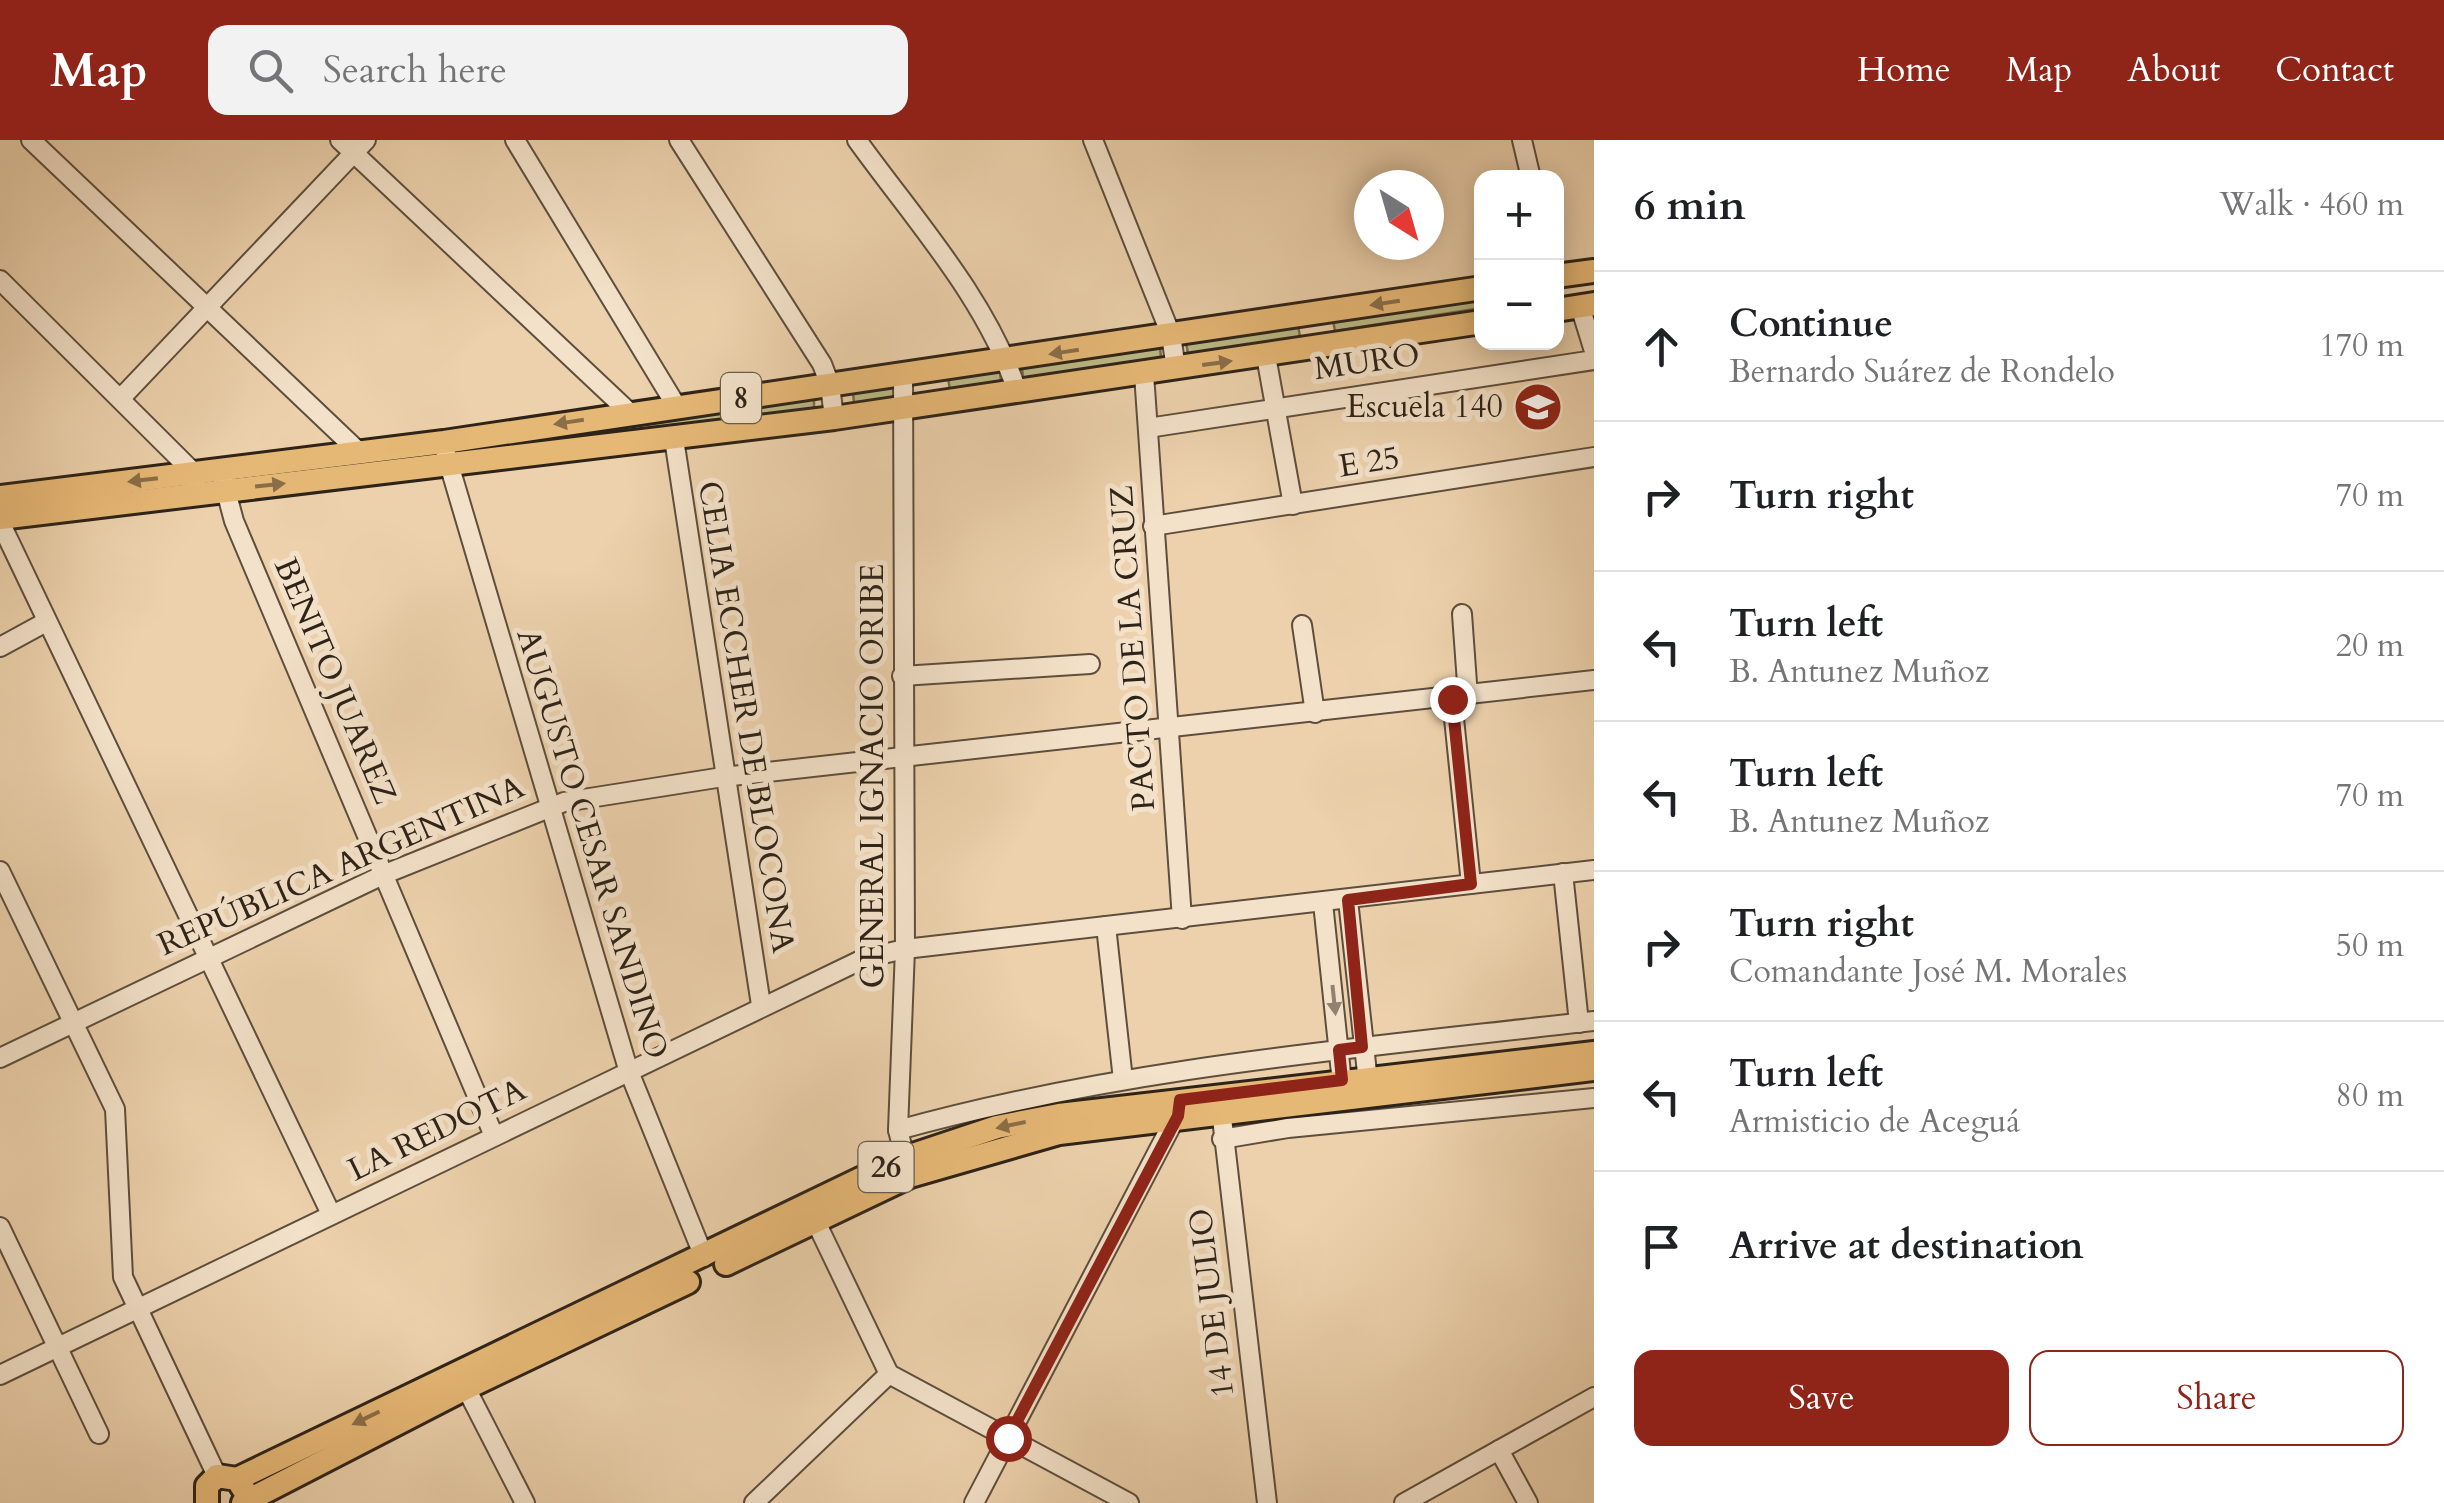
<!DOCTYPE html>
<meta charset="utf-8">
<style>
:root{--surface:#fff;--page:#f2f2f2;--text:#202124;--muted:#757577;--line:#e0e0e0;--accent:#8f2418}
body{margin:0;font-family:Cardo,serif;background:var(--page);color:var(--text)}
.controls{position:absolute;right:30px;top:30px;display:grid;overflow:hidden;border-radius:20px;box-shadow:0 5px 25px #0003}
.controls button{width:90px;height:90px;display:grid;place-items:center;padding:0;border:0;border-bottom:2px solid var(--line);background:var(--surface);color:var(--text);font:50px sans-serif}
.compass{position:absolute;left:1354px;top:30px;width:90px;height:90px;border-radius:50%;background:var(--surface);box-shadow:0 5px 25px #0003;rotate:143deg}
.stop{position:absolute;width:30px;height:30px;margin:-22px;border:8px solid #8f2418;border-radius:50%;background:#fff}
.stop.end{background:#8f2418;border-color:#fff;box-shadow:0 2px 10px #0008}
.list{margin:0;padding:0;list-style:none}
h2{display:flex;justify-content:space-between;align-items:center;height:130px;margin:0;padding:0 40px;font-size:42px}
h2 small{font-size:32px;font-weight:400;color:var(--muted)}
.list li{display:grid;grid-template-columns:65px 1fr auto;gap:30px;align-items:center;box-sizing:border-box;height:150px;padding:0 40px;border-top:2px solid var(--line)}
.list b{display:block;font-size:38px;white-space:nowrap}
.list p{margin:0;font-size:32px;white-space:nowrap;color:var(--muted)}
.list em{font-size:32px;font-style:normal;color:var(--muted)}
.actions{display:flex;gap:20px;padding:30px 40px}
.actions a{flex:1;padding:22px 0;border:2px solid var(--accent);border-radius:20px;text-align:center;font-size:35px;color:var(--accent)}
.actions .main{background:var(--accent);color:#fff}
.icon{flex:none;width:55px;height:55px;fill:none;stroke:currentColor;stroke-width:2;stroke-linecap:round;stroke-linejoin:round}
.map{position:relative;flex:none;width:1594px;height:1363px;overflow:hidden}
header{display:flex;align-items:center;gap:60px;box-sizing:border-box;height:140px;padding:0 50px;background:var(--accent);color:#fff}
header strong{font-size:48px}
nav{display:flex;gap:55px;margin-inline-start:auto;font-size:35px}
.search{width:700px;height:90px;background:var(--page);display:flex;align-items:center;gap:25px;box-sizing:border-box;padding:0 35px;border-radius:20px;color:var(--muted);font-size:38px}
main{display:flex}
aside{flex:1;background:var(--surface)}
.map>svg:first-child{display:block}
.green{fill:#bcba87;stroke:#756e50;stroke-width:2.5}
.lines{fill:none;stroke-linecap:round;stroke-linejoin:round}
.minor-casing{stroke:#5e4e3d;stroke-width:22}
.major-casing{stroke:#2e2318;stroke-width:28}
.minor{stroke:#f3e1c9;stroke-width:18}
.major{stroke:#e6b876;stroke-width:22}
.oneway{fill:#8a6e47}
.oneway2{fill:#908270}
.route{stroke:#8f2418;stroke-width:12}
.labels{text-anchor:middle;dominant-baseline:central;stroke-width:10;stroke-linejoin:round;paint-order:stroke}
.shield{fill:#f3e1c9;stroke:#695c4d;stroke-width:2.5}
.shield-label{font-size:30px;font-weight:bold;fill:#2e2318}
.street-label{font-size:32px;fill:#2e2318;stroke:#f3e1c9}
.poi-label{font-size:32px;fill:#2e2318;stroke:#f3e1c9;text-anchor:end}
</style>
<header>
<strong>Map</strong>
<div class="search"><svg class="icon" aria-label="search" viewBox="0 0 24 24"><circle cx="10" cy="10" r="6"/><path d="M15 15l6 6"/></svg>Search here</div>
<nav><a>Home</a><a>Map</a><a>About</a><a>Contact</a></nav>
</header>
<main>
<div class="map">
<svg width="1594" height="1363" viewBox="0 0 1594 1363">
<rect width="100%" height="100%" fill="#ecd1ac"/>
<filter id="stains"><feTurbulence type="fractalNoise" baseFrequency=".002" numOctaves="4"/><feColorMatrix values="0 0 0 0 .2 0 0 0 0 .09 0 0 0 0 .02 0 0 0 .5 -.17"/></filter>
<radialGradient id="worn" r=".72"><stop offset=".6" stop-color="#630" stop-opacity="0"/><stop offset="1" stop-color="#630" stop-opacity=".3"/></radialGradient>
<!-- green -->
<g class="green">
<polygon points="1481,157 1481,168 1335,191 1333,180"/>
<polygon points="1298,185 1300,197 1188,214 1186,202"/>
<polygon points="1160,207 1161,218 1023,238 1022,227"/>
<polygon points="1000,230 1001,242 950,250 948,238"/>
<polygon points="899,246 901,257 854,263 853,252"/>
<polygon points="814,258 814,270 464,312 463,307"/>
</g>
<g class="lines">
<!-- minor casing -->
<g class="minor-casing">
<g id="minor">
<polyline points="31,0 359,312"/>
<polyline points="340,0 630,273"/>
<polyline points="515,0 677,267"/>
<polyline points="679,0 822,224 830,245 834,278"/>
<path d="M857 0C913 78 987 159 1017 251"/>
<polyline points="1093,0 1171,195 1176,229"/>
<polyline points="1522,0 1531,38"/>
<polyline points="0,140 194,333 196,343"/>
<polyline points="1580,166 1594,211"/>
<polyline points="1266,216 1293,365"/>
<polyline points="903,234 905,809 898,990 907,1026"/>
<polyline points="1144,234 1182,779"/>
<polyline points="122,257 366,0"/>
<polyline points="1148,288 1594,220"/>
<polyline points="674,299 761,865"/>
<polyline points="446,314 628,929 704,1117"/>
<polyline points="223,340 234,381 494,996"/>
<polyline points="0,382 331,1074"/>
<polyline points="1153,386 1594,317"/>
<polyline points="1462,474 1468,557"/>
<polyline points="1302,485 1315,573"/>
<polyline points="0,507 46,482"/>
<polyline points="902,536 1090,524"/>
<polyline points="1452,559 1471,744"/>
<polyline points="0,731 115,969 123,1137 217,1336"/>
<polyline points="1563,733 1579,883"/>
<polyline points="1348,760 1369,951"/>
<polyline points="1323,763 1343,952"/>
<polyline points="1106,786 1123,940"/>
<polyline points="0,918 385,734 564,662 723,637 1594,540"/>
<polyline points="1220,961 1267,1363"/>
<path d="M898 990C1125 927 1361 908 1594 881"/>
<polyline points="1222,999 1288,988 1594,958"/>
<polyline points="815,1080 889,1234 1129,1363"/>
<polyline points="0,1087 99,1294"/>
<polyline points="0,1235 865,818 905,809 1594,730"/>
<polyline points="466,1248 525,1363"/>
<polyline points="1499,1310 1528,1363"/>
<polyline points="754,1363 889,1234"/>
<polyline points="974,1363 1179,971"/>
<polyline points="1404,1363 1594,1257"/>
</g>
</g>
<!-- major casing -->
<g class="major-casing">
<g id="major">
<polyline points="1556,136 1594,131"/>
<polyline points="1556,170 1594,164"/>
<polyline points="0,357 444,302 1482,148"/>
<polyline points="0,378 834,278 1482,182"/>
<polyline points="726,1124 910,1036 1059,993 1594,929"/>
<polyline points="237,1339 904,1018 997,987 1059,975 1594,913"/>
<polyline points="207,1363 207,1346 217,1336 237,1339 244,1350"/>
<polyline points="243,1363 466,1248 688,1142"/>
</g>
</g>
<!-- minor -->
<use href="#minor" class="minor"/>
<!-- major -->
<use href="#major" class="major"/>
</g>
<!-- one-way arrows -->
<defs><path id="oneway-solid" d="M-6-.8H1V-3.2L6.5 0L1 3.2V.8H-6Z" transform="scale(2.5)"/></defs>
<g class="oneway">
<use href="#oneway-solid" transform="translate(1385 163) rotate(171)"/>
<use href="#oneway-solid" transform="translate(1064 212) rotate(171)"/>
<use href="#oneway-solid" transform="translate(1217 223) rotate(-8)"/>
<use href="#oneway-solid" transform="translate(569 282) rotate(171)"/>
<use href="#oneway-solid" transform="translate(143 340) rotate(173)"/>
<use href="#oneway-solid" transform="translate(270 345) rotate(-6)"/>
<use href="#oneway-solid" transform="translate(1011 985) rotate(168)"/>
<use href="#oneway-solid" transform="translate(366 1278) rotate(154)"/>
</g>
<use class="oneway2" href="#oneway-solid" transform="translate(1334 860) rotate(84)"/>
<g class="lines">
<!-- route -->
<polyline class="route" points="1008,1298 1178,976 1180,960 1342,940 1339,910 1362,907 1348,760 1471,744 1452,559"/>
</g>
<!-- icons -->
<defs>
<g id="school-disc" transform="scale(2.5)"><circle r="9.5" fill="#8f2418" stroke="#f3e1c9"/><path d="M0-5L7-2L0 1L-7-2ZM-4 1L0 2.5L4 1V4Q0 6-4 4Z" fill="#fff"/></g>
</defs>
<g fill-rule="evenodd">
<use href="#school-disc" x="1538" y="267"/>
</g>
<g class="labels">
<!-- shield labels -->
<g class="shield">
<rect x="721" y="233" width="40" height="50" rx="8"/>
<rect x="858.5" y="1002" width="55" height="50" rx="8"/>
</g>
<g class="shield-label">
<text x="741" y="258">8</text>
<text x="886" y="1027">26</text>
</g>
<!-- street labels -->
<g class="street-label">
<text transform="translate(1367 222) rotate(-8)">MURO</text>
<text transform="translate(1369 322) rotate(-9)">E 25</text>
<text transform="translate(1133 508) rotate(-94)">PACTO DE LA CRUZ</text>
<text transform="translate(335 541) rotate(67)">BENITO JUAREZ</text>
<text transform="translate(746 577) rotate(81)">CELIA ECCHER DE BLOCONA</text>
<text transform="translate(873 636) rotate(-90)">GENERAL IGNACIO ORIBE</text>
<text transform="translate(592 704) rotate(73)">AUGUSTO CESAR SANDINO</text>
<text transform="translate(341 726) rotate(-24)">REPÚBLICA ARGENTINA</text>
<text transform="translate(437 990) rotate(-26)">LA REDOTA</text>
<text transform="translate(1212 1163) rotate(-97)">14 DE JULIO</text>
</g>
<!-- poi labels -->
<g class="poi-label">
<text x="1503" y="267">Escuela 140</text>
</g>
</g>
<rect width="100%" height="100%" filter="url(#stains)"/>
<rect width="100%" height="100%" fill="url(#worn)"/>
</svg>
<div class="controls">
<button>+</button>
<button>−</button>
</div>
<svg class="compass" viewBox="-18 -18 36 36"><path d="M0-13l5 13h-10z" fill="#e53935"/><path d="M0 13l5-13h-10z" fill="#757577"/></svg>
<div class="stop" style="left:1008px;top:1298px"></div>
<div class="stop end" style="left:1452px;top:559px"></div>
</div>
<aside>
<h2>6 min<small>Walk · 460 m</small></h2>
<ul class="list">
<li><svg class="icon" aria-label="ahead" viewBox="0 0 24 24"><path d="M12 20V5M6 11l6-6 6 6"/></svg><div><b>Continue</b><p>Bernardo Suárez de Rondelo</p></div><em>170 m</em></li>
<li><svg class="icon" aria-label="right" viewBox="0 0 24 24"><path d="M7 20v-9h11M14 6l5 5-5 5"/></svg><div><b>Turn right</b></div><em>70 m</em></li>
<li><svg class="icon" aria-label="left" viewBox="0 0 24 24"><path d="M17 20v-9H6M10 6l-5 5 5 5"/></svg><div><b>Turn left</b><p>B. Antunez Muñoz</p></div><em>20 m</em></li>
<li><svg class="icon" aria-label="left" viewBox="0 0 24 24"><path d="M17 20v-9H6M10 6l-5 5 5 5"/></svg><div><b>Turn left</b><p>B. Antunez Muñoz</p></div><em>70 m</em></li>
<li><svg class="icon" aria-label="right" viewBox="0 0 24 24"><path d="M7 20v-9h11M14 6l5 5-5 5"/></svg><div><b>Turn right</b><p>Comandante José M. Morales</p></div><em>50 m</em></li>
<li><svg class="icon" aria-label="left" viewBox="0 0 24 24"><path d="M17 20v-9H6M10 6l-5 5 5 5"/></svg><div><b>Turn left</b><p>Armisticio de Aceguá</p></div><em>80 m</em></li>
<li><svg class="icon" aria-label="arrive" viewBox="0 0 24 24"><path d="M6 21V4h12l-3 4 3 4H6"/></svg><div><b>Arrive at destination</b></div></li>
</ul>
<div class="actions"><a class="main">Save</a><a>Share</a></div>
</aside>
</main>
